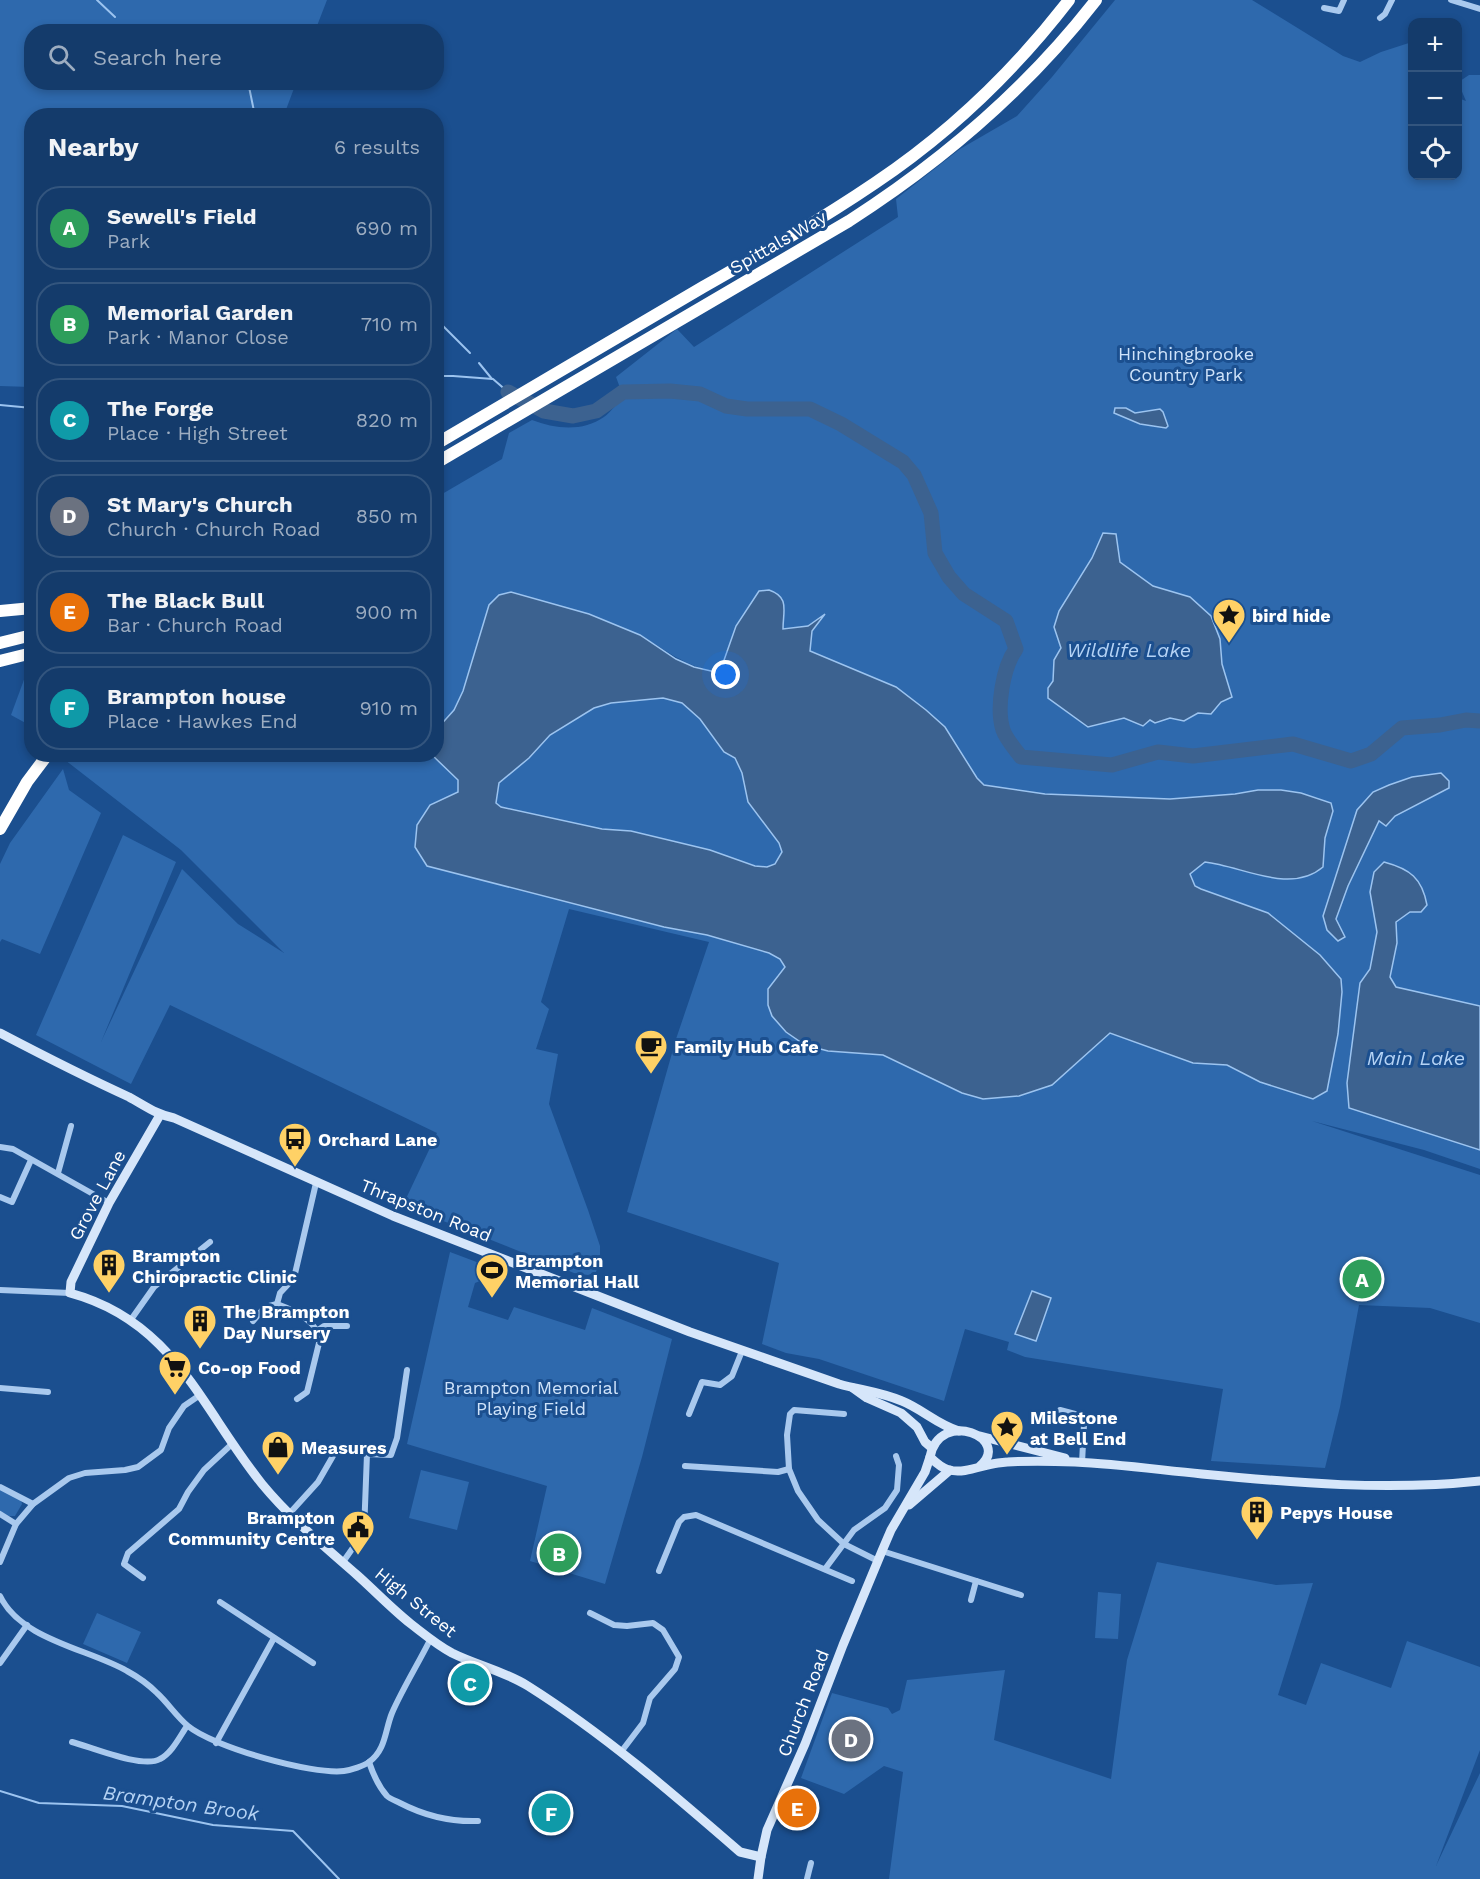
<!DOCTYPE html>
<meta charset="utf-8">
<style>
:root{--surface:#143b6b;--page:#214673;--text:#f1f3f6;--muted:#9dadc1;--line:#33557e;--accent:#e69b98}
body{margin:0;font-family:"Work Sans",sans-serif;background:var(--page);color:var(--text)}
.controls{position:absolute;right:18px;top:18px;display:grid;overflow:hidden;border-radius:12px;box-shadow:0 3px 9px #0003}
.controls button{width:54px;height:54px;display:grid;place-items:center;padding:0;border:0;border-bottom:2px solid var(--line);background:var(--surface);color:var(--text);font:30px sans-serif}
.you{position:absolute;left:726px;top:675px;width:21px;height:21px;margin:-15px;border:4px solid #fff;border-radius:50%;background:#1a73e8;box-shadow:0 0 0 9px #1a73e833}
.badge{display:grid;place-items:center;width:39px;height:39px;border-radius:50%;background:var(--accent);color:#fff;font-size:20px;font-weight:700}
.pin{position:absolute;translate:-50% -50%;border:3px solid #fff;box-shadow:0 2px 6px #0006}
.list{margin:0;padding:0;list-style:none}
h2{display:flex;justify-content:space-between;align-items:center;height:78px;margin:0;padding:0 24px;font-size:26px}
h2 small{font-size:20px;font-weight:400;color:var(--muted)}
.list li{display:grid;grid-template-columns:39px 1fr auto;gap:18px;align-items:center;box-sizing:border-box;height:84px;margin:0 12px 12px;padding:0 12px;border:2px solid var(--line);border-radius:24px}
.list b{display:block;font-size:22px;white-space:nowrap}
.list p{margin:0;font-size:20px;white-space:nowrap;color:var(--muted)}
.list em{font-size:20px;font-style:normal;color:var(--muted)}
.icon{flex:none;width:33px;height:33px;fill:none;stroke:currentColor;stroke-width:2;stroke-linecap:round;stroke-linejoin:round}
.map{position:relative;flex:none;width:1480px;height:1879px;overflow:hidden}
.search{position:absolute;background:var(--surface);box-shadow:0 3px 9px #0003;left:24px;top:24px;width:420px;height:66px;display:flex;align-items:center;gap:15px;box-sizing:border-box;padding:0 21px;border-radius:24px;color:var(--muted);font-size:22px}
.panel{position:absolute;background:var(--surface);box-shadow:0 3px 9px #0003;left:24px;top:108px;width:420px;height:654px;border-radius:24px}
.map>svg:first-child{display:block}
.green{fill:#2e69ad}
.water{fill:#3c6290;stroke:#9cc4f0;stroke-width:1.5;fill-rule:evenodd}
.lines{fill:none;stroke-linecap:round;stroke-linejoin:round}
.stream{stroke:#9cc4f0;stroke-width:2}
.river{stroke:#3c6290;stroke-width:15}
.street{stroke:#a9c9ee;stroke-width:6}
.secondary{stroke:#d6e6fa;stroke-width:9}
.highway{stroke:#fff;stroke-width:12}
.labels{text-anchor:middle;dominant-baseline:central;stroke-width:6;stroke-linejoin:round;paint-order:stroke}
.street-label{font-size:18px;fill:#fff;stroke:#1b4f8f}
.park-label{font-size:18px;fill:#cfe3fa;stroke:#1b4f8f}
.poi-label{font-size:18px;font-weight:bold;fill:#fff;stroke:#1b4f8f;text-anchor:start}
.water-label{font-size:20px;font-style:italic;fill:#b5d3f5;stroke:#1b4f8f}
</style>
<div class="map">
<svg width="1480" height="1879" viewBox="0 0 1480 1879">
<rect width="100%" height="100%" fill="#1b4f8f"/>
<!-- green -->
<g class="green">
<polygon points="0,0 327,0 315,31 32,32 32,82 296,83 284,115 32,116 31,387 0,386"/>
<path d="M1115 0H1252L1343 56 1360 62 1381 52 1412 42V176H1458V98L1466 101 1460 87V81L1469 75H1480V1169L1424 1150 1312 1121 1480 1175V1323L1430 1308 1359 1305 1340 1407 1325 1468 1211 1461 1223 1389 1025 1357 1007 1350 1009 1342 965 1329 944 1401 819 1359 786 1353 762 1344 779 1263 627 1212 676 1039 709 942 569 909 541 1002 549 1009 536 1049 558 1054 549 1104 588 1210 600 1246V1258L596 1272 588 1275 574 1273 403 1205 437 1133 170 1005 131 1084 36 1035 123 835 176 862 101 1042 182 869 238 924 284 953 181 850 65 760 70 755 432 754 458 780V792L430 805 618 914 707 935 769 953 780 959 785 967 777 976 828 1051 883 1055 962 1093 983 1099 1019 1096 1052 1085 1110 1033 1193 1063 1227 1065 1260 1082 1336 974 1320 955 1268 913 1201 889 1195 886 1190 874 1205 862 1323 867 1325 838 1333 811 1318 798 1281 790H1258L1235 794 1170 799 1045 794 984 785 896 687 810 651 812 631 823 616 808 626 788 629 736 626 723 663 715 672C681 664 669 652 640 635L463 691 454 710 437 729V497L502 459 509 433 532 420C555 429 583 432 604 417 611 412 618 402 623 396L616 377 677 329 694 347 898 217 896 199 960 149 1017 116 1052 77Z"/>
<polygon points="31,674 31,726 11,715 25,677"/>
<polygon points="663,698 682,703 700,719 724,752 735,758 742,773 744,786 754,811 779,843 782,852 775,864 767,867 755,866 710,850 631,831 602,829 501,807 496,803 499,783 529,758 550,735 594,708 611,703"/>
<polygon points="63,769 69,790 101,813 40,954 2,939 0,942 0,864 10,843"/>
<polygon points="450,1252 490,1267 487,1278 475,1283 468,1307 508,1320 514,1307 585,1330 592,1308 672,1339 642,1457 605,1584 530,1561 547,1486 407,1444"/>
<polygon points="421,1470 469,1482 457,1530 409,1518"/>
<polygon points="0,1489 21,1500 22,1504 15,1516 9,1516 0,1511"/>
<polygon points="1157,1562 1276,1585 1313,1583 1278,1695 1306,1705 1321,1663 1391,1688 1407,1641 1480,1667 1480,1750 1436,1866 1480,1773 1480,1879 889,1879 903,1772 884,1766 844,1794 801,1778 832,1693 888,1708 892,1714 900,1710 907,1680 1005,1670 994,1740 1111,1779 1127,1660"/>
<polygon points="1098,1592 1121,1594 1118,1639 1095,1638"/>
<polygon points="97,1613 141,1632 127,1663 83,1644"/>
</g>
<!-- water -->
<g class="water">
<polygon points="1115,408 1126,408 1135,413 1160,409 1163,412 1168,426 1166,428 1140,424 1114,413"/>
<polygon points="1103,533 1116,534 1120,562 1153,586 1190,597 1211,616 1220,639 1222,664 1232,697 1221,702 1211,714 1198,713 1184,721 1170,718 1155,723 1150,720 1143,726 1124,718 1088,727 1048,698 1048,688 1053,681 1054,660 1061,648 1054,627 1059,611 1092,558"/>
<path d="M769 590C790 597 783 611 783 629L808 626 825 614 812 631 810 651 896 687 926 710 945 727 977 778 984 785 1045 794 1170 799 1235 794 1258 790H1281L1301 793 1331 803 1333 811 1325 838 1323 867C1290 895 1242 866 1205 862L1190 874 1195 886 1201 889 1268 913 1320 955 1341 979 1342 992 1338 1034 1327 1091 1313 1099 1260 1082 1227 1065 1193 1063 1110 1033 1052 1085 1019 1096 983 1099 962 1093 883 1055 828 1051 805 1045 786 1032 772 1016 768 1005V989L785 967 780 959 769 953 707 935 664 927 427 866 415 847 417 825 430 805 458 792V780L432 755 436 754 437 729 454 710 463 691 489 605 499 595 511 592 589 614 640 635 676 659 694 667 715 672 723 663 736 626 759 591ZM663 698 682 703 700 719 724 752 735 758 742 773 748 802 779 843 782 852 775 864 767 867 755 866 710 850 631 831 602 829 501 807 496 803 499 783 529 758 550 735 594 708 611 703Z"/>
<polygon points="1441,773 1449,781 1449,788 1395,816 1386,826 1379,821 1348,886 1336,919 1345,937 1338,941 1327,930 1323,916 1357,810 1373,792 1389,785 1412,777"/>
<path d="M1384 862C1410 869 1422 878 1427 905L1421 912H1410L1396 922 1397 943 1390 977 1396 987 1480 1006V1150L1349 1108 1347 1083 1360 983 1370 969 1377 932 1370 892 1374 872Z"/>
<polygon points="1032,1291 1051,1298 1036,1341 1015,1334"/>
</g>
<g class="lines">
<!-- stream -->
<g class="stream">
<polyline points="97,0 115,17"/>
<polyline points="248,82 255,116"/>
<polyline points="436,319 470,353"/>
<polyline points="479,363 492,379"/>
<polyline points="436,376 453,376 493,379 508,392"/>
<polyline points="0,405 32,408"/>
<polyline points="0,1791 39,1803 122,1806 213,1825 293,1831 339,1879"/>
</g>
<!-- river -->
<path class="river" d="M508 392 544 411 573 416 596 411 623 392 670 391 700 394 726 406 747 409H810L841 424 903 462 914 475 931 513 935 553 949 577 964 594 1006 621 1016 649C1003 667 996 708 1003 730 1006 739 1015 749 1021 757L1112 765 1158 752 1193 756 1293 744 1351 761 1371 754 1402 728 1440 725 1466 720 1480 721"/>
<!-- street -->
<g class="street">
<polyline points="1451,0 1480,9"/>
<polyline points="1324,8 1339,11 1344,0"/>
<polyline points="1380,18 1385,14 1392,0"/>
<polyline points="0,1147 13,1149 109,1203"/>
<polyline points="58,1173 71,1126"/>
<polyline points="0,1197 12,1202 31,1160"/>
<polyline points="0,1290 70,1293"/>
<polyline points="130,1321 154,1287 210,1242"/>
<polyline points="253,1321 265,1307 277,1304"/>
<polyline points="318,1330 324,1326 347,1326"/>
<polyline points="0,1388 48,1392"/>
<path d="M297 1399 307 1392 320 1339C316 1321 294 1310 277 1304L280 1293 294 1278 316 1183"/>
<polyline points="1060,1410 1075,1414 1084,1424 1082,1463"/>
<polyline points="689,1414 702,1382 720,1385 732,1376 742,1351"/>
<polyline points="844,1414 794,1410 790,1414 787,1435 789,1469 798,1491 818,1520 844,1544 878,1561"/>
<polyline points="685,1466 778,1472 789,1469"/>
<polyline points="0,1487 33,1504"/>
<polyline points="0,1514 16,1524"/>
<polyline points="289,1514 318,1482 333,1456"/>
<polyline points="882,1551 1021,1595"/>
<polyline points="0,1562 16,1524 33,1504 69,1478 85,1473 125,1470 138,1467 161,1450 169,1428 184,1406 200,1395"/>
<polyline points="343,1562 364,1532 367,1454 391,1455 397,1438 407,1370"/>
<polyline points="825,1569 854,1530 885,1508 897,1490 899,1465 896,1456"/>
<polyline points="659,1571 679,1522 684,1517 696,1515 852,1581"/>
<polyline points="143,1578 124,1564 128,1553 179,1509 188,1492 204,1470 233,1443"/>
<path d="M0 1596C21 1640 89 1649 127 1671 138 1677 148 1684 157 1693 168 1703 176 1716 188 1726 213 1747 312 1775 344 1771 351 1770 364 1766 369 1762 386 1750 385 1730 392 1713 403 1688 418 1664 430 1640"/>
<polyline points="971,1600 976,1581"/>
<polyline points="220,1602 313,1663"/>
<polyline points="590,1613 614,1625 627,1626 653,1623 663,1630 679,1657 675,1669 650,1698 643,1723 621,1752"/>
<polyline points="0,1663 27,1625"/>
<path d="M72 1742C91 1747 143 1769 160 1759 172 1753 180 1736 187 1726"/>
<polyline points="216,1743 274,1638"/>
<path d="M369 1762C373 1774 379 1787 387 1796 390 1799 396 1801 400 1803 425 1816 449 1822 478 1821"/>
<polyline points="807,1879 811,1863"/>
</g>
<!-- secondary -->
<g class="secondary">
<path d="M0 1033C42 1055 85 1077 129 1097 144 1105 157 1115 174 1118L393 1216 690 1332 839 1384C860 1390 881 1392 902 1401 922 1409 938 1425 959 1431"/>
<path d="M160 1115 109 1203 71 1282 70 1293C174 1321 201 1408 262 1484 290 1518 324 1546 357 1575 375 1591 392 1609 411 1624 424 1634 437 1645 452 1653 476 1665 504 1671 528 1686 604 1734 672 1793 740 1852L761 1857"/>
<polyline points="853,1388 867,1398 901,1413 917,1427 925,1442 932,1448"/>
<polyline points="980,1436 1065,1458"/>
<path d="M979 1467C1014 1439 940 1407 930 1457 935 1462 941 1468 949 1470 965 1474 982 1465 998 1463 1023 1460 1050 1461 1075 1462 1118 1464 1160 1470 1202 1474 1295 1483 1388 1491 1480 1481"/>
<polyline points="909,1505 950,1470"/>
<polyline points="758,1879 761,1857 767,1830 805,1744 843,1645 882,1551 891,1530 925,1472 930,1457"/>
</g>
<!-- highway -->
<g class="highway">
<path d="M436 444C525 391 614 340 703 287 761 254 819 221 875 183 948 134 1015 70 1069 0"/>
<path d="M436 463 849 221C944 160 1027 89 1096 0"/>
<polyline points="0,611 32,608"/>
<polyline points="0,643 32,635"/>
<polyline points="0,661 32,653"/>
<polyline points="0,829 27,782 48,754"/>
</g>
</g>
<!-- icons -->
<defs>
<g id="sight-pin" transform="scale(1.725)"><path d="M0 17L-7.5 6A9.5 9.5 0 1 1 7.5 6Z" fill="#ffd166" stroke="#1b4f8f"/><path d="M0-6L1.8-2.2L6-1.7L2.9 1.2L3.7 5.4L0 3.3L-3.7 5.4L-2.9 1.2L-6-1.7L-1.8-2.2Z" fill="#111"/></g>
<g id="cafe-pin" transform="scale(1.725)"><path d="M0 17L-7.5 6A9.5 9.5 0 1 1 7.5 6Z" fill="#ffd166" stroke="#1b4f8f"/><path d="M-5.5-4.5H6V0H3Q3 3.5 0 3.5H-2.5Q-5.5 3.5-5.5 0ZM3-3.2v2h1.7v-2ZM-6 4.5H4V6H-6Z" fill="#111"/></g>
<g id="bus-pin" transform="scale(1.725)"><path d="M0 17L-7.5 6A9.5 9.5 0 1 1 7.5 6Z" fill="#ffd166" stroke="#1b4f8f"/><path d="M-5-6H5V4H4V6H2V4H-2V6H-4V4H-5ZM-3.5-4V0h7V-4ZM-3.5 1.2v1.5H-2V1.2ZM2 1.2v1.5H3.5V1.2Z" fill="#111"/></g>
<g id="building-pin" transform="scale(1.725)"><path d="M0 17L-7.5 6A9.5 9.5 0 1 1 7.5 6Z" fill="#ffd166" stroke="#1b4f8f"/><path d="M-4-6H4V6H1V3H-1V6H-4ZM-2.5-4.3h1.7v1.8h-1.7ZM.8-4.3h1.7v1.8H.8ZM-2.5-1h1.7V.8h-1.7ZM.8-1h1.7V.8H.8Z" fill="#111"/></g>
<g id="stadium-pin" transform="scale(1.725)"><path d="M0 17L-7.5 6A9.5 9.5 0 1 1 7.5 6Z" fill="#ffd166" stroke="#1b4f8f"/><path d="M0-5a6.5 5 0 1 0 0 10a6.5 5 0 1 0 0-10ZM-3.5-1.8h7v3.6h-7Z" fill="#111"/></g>
<g id="supermarket-pin" transform="scale(1.725)"><path d="M0 17L-7.5 6A9.5 9.5 0 1 1 7.5 6Z" fill="#ffd166" stroke="#1b4f8f"/><path d="M-6-5.5h2.5l.6 2H6L4.5 2H-2.5L-4.4-4H-6ZM-1.5 3.2a1.3 1.3 0 1 0 .1 0ZM3 3.2a1.3 1.3 0 1 0 .1 0Z" fill="#111"/></g>
<g id="shop-pin" transform="scale(1.725)"><path d="M0 17L-7.5 6A9.5 9.5 0 1 1 7.5 6Z" fill="#ffd166" stroke="#1b4f8f"/><path d="M-5-2.5h2.3a2.7 3.5 0 0 1 5.4 0H5L5.5 6h-11ZM-1.5-2.5h3a1.5 2.3 0 0 0-3 0Z" fill="#111"/></g>
<g id="civic-pin" transform="scale(1.725)"><path d="M0 17L-7.5 6A9.5 9.5 0 1 1 7.5 6Z" fill="#ffd166" stroke="#1b4f8f"/><path d="M-.6-6.5H3V-4.5H.6V-3L4-1V1h2V6H-6V1h2V-1L-.6-3ZM-1.2 2.5V6h2.4V2.5Z" fill="#111"/></g>
</defs>
<g fill-rule="evenodd">
<use href="#sight-pin" x="1229" y="615"/>
<use href="#cafe-pin" x="651" y="1046"/>
<use href="#bus-pin" x="295" y="1139"/>
<use href="#building-pin" x="109" y="1265"/>
<use href="#stadium-pin" x="492" y="1270"/>
<use href="#building-pin" x="200" y="1321"/>
<use href="#supermarket-pin" x="175" y="1367"/>
<use href="#sight-pin" x="1007" y="1427"/>
<use href="#shop-pin" x="278" y="1447"/>
<use href="#building-pin" x="1257" y="1512"/>
<use href="#civic-pin" x="358" y="1527"/>
</g>
<g class="labels">
<!-- street labels -->
<g class="street-label">
<text transform="translate(778 242) rotate(-30)">Spittals Way</text>
<text transform="translate(97 1195) rotate(-62)">Grove Lane</text>
<text transform="translate(426 1210) rotate(22)">Thrapston Road</text>
<text transform="translate(416 1602) rotate(39)">High Street</text>
<text transform="translate(803 1703) rotate(-69)">Church Road</text>
</g>
<!-- park labels -->
<g class="park-label">
<text x="1186" y="353">Hinchingbrooke<tspan x="1186" dy="21">Country Park</tspan></text>
<text x="531" y="1387">Brampton Memorial<tspan x="531" dy="21">Playing Field</tspan></text>
</g>
<!-- poi labels -->
<g class="poi-label">
<text x="1252" y="615">bird hide</text>
<text x="674" y="1046">Family Hub Cafe</text>
<text x="318" y="1139">Orchard Lane</text>
<text x="132" y="1255">Brampton<tspan x="132" dy="21">Chiropractic Clinic</tspan></text>
<text x="515" y="1260">Brampton<tspan x="515" dy="21">Memorial Hall</tspan></text>
<text x="223" y="1311">The Brampton<tspan x="223" dy="21">Day Nursery</tspan></text>
<text x="198" y="1367">Co-op Food</text>
<text x="1030" y="1417">Milestone<tspan x="1030" dy="21">at Bell End</tspan></text>
<text x="301" y="1447">Measures</text>
<text x="1280" y="1512">Pepys House</text>
<text x="335" y="1517" text-anchor="end">Brampton<tspan x="335" dy="21">Community Centre</tspan></text>
</g>
<!-- water labels -->
<g class="water-label">
<text x="1129" y="650">Wildlife Lake</text>
<text x="1416" y="1058">Main Lake</text>
<text transform="translate(181 1803) rotate(8)">Brampton Brook</text>
</g>
</g>
</svg>
<div class="controls">
<button>+</button>
<button>−</button>
<button><svg class="icon" aria-label="locate" viewBox="0 0 24 24"><circle cx="12" cy="12" r="6"/><path d="M12 2v4M12 18v4M2 12h4M18 12h4"/></svg></button>
</div>
<div class="you"></div>
<div class="pin badge" style="left:1362px;top:1279px;background:#2e9e5b">A</div>
<div class="pin badge" style="left:559px;top:1553px;background:#2e9e5b">B</div>
<div class="pin badge" style="left:470px;top:1683px;background:#0f9aa8">C</div>
<div class="pin badge" style="left:851px;top:1739px;background:#6b7280">D</div>
<div class="pin badge" style="left:797px;top:1808px;background:#e8710a">E</div>
<div class="pin badge" style="left:551px;top:1813px;background:#0f9aa8">F</div>
<div class="search"><svg class="icon" aria-label="search" viewBox="0 0 24 24"><circle cx="10" cy="10" r="6"/><path d="M15 15l6 6"/></svg>Search here</div>
<section class="panel">
<h2>Nearby<small>6 results</small></h2>
<ul class="list">
<li><span class="badge" style="background:#2e9e5b">A</span><div><b>Sewell's Field</b><p>Park</p></div><em>690 m</em></li>
<li><span class="badge" style="background:#2e9e5b">B</span><div><b>Memorial Garden</b><p>Park · Manor Close</p></div><em>710 m</em></li>
<li><span class="badge" style="background:#0f9aa8">C</span><div><b>The Forge</b><p>Place · High Street</p></div><em>820 m</em></li>
<li><span class="badge" style="background:#6b7280">D</span><div><b>St Mary's Church</b><p>Church · Church Road</p></div><em>850 m</em></li>
<li><span class="badge" style="background:#e8710a">E</span><div><b>The Black Bull</b><p>Bar · Church Road</p></div><em>900 m</em></li>
<li><span class="badge" style="background:#0f9aa8">F</span><div><b>Brampton house</b><p>Place · Hawkes End</p></div><em>910 m</em></li>
</ul>
</section>
</div>
